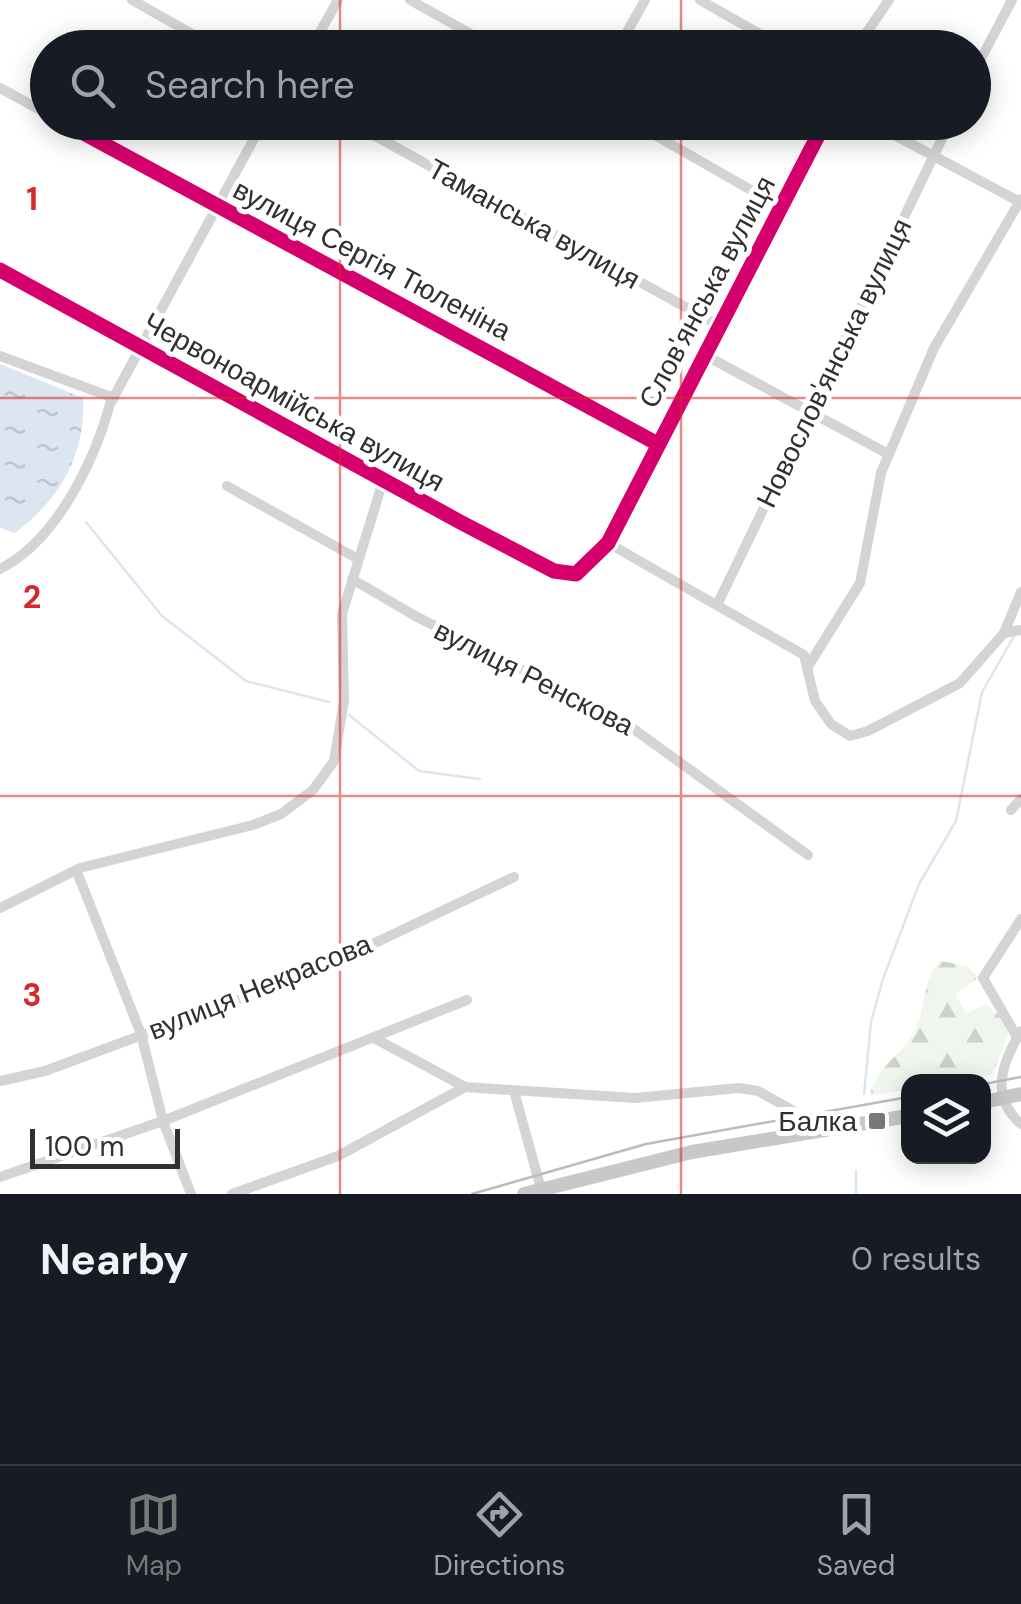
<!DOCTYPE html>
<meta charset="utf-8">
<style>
:root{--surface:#171b24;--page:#242831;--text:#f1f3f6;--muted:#9ea1a6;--line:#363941;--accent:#787878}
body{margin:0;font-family:"DM Sans",sans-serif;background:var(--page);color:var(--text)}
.controls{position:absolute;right:30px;bottom:30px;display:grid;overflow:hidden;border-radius:20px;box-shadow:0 5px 25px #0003}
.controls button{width:90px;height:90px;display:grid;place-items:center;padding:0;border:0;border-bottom:2px solid var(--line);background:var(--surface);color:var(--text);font:50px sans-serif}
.scale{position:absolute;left:30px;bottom:25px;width:150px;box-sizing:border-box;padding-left:10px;border:5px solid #303030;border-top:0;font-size:28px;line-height:35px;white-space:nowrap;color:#303030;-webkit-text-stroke:8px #fff;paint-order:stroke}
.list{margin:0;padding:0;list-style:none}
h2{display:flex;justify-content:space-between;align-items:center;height:130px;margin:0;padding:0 40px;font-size:42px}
h2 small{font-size:32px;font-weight:400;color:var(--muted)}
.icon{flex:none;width:55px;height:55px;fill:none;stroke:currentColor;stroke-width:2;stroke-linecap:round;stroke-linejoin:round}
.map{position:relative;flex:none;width:1021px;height:1194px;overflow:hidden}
.search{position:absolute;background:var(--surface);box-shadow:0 5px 25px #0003;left:30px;right:30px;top:30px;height:110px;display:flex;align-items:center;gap:25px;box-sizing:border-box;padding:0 35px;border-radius:55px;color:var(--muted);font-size:38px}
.sheet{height:270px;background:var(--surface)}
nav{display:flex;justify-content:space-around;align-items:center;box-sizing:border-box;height:140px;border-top:2px solid var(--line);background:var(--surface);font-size:28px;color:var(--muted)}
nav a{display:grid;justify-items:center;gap:5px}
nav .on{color:var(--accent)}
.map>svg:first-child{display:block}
.forest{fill:url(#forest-firs)}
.water{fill:url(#water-ripples)}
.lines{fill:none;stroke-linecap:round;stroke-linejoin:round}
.stream{stroke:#dbe6f1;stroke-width:2.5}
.minor{stroke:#d4d4d4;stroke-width:10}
.major{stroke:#c8c8c8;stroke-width:14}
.tram{stroke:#bcbcbc;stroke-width:2.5}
.cycleway-casing{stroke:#fff;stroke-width:21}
.cycleway{stroke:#d6006c;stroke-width:15}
.grid{fill:none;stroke:#d62828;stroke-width:2.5;stroke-opacity:0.55}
.poi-dot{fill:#787878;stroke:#fff;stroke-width:4}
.labels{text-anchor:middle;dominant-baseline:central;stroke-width:10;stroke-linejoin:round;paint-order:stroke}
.street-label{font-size:28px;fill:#303030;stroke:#fff}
.poi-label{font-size:28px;fill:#303030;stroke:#fff;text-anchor:end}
.grid-label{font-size:32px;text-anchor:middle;font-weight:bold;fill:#d62828;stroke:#fff;stroke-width:10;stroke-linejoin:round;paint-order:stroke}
</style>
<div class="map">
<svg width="1021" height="1194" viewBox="0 0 1021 1194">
<defs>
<pattern id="forest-firs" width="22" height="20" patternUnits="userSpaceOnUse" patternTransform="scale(2.5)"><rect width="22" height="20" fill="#f0f5ed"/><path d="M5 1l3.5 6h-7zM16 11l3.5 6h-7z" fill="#ced2cc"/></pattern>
<pattern id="water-ripples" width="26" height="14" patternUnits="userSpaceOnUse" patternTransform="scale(2.5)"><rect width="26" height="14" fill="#dbe6f1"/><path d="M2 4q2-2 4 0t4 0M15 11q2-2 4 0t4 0" fill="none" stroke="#bcc6cf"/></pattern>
</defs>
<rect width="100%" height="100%" fill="#fff"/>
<!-- forest -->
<path class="forest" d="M940 961 968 966 978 978 955 994 966 1014 985 1004 1012 1025 992 1075 908 1082V1089L870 1096C876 1065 902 1057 915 1030 926 1007 922 982 940 961Z"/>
<!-- water -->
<path class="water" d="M0 364 83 398C86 454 60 499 15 533L0 528Z"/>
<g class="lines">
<!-- stream -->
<g class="stream">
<polyline points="86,522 162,616 246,681 329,702"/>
<polyline points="349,715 419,771 480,779"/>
<polyline points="864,1094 871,1022 883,979 919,884 956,821 982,692 1014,636"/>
<polyline points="856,1194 856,1171"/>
</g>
<!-- minor -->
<g class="minor">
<polyline points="132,0 217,48"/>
<polyline points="410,0 496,48"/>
<polyline points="700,0 784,48"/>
<polyline points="311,48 338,0"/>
<polyline points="618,48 645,0"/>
<polyline points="856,48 889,0"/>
<polyline points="974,72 1012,0"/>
<polyline points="0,88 48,114"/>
<polyline points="63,122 656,443"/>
<polyline points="350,122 718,325"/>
<polyline points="632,122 779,206"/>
<polyline points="870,122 1020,202"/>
<polyline points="0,270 462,523 554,571 576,574 608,543 825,122"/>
<polyline points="703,354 888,454"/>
<polyline points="0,356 114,398"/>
<polyline points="227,486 358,559"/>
<polyline points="608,543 804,655 815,701 831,724 850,736 868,731 960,683 1004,633 1021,592"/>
<path d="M0 569C56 541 94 462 110 404L263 122"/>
<polyline points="352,579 417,617 617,717 808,855"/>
<polyline points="718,603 950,122"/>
<polyline points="1004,633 1021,630"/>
<polyline points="807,668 860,583 881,473 934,348 1021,199"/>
<polyline points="1011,810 1021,799"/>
<polyline points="77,872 141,1034 163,1121 191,1194"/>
<polyline points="0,908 80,868 253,825 281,814 313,790 334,761 344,701 342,614 383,481"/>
<path d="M1021 1031C1002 1063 989 1096 1021 1124"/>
<polyline points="1017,1037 983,978 1021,919"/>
<polyline points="376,1039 465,1087"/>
<polyline points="0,1081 45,1071 320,969 514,877"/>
<polyline points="514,1091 541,1189"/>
<polyline points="0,1177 163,1121 467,1000"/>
<polyline points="232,1194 338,1156 465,1087 635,1098 739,1088 758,1091 792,1110 791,1135"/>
</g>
<!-- major -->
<g class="major">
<polyline points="984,1102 1021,1094"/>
<polyline points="524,1194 692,1152 908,1116"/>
</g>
<!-- tram -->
<g class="tram">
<polyline points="984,1084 1021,1077"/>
<polyline points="472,1194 646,1144 908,1097"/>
</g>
<!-- cycleway casing -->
<g class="cycleway-casing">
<g id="cycleway">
<polyline points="63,122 656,443"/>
<polyline points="0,270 462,523 554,571 576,574 608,543 825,122"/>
</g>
</g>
<!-- cycleway -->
<use href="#cycleway" class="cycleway"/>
</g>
<!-- grid -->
<path class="grid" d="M340 0V48M681 0V48M340 122V1194M681 122V1194M0 398H1021M0 796H1021"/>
<!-- markers -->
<rect class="poi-dot" x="867" y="1111" width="20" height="20" rx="5"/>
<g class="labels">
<!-- street labels -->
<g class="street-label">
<text transform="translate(534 224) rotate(29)">Таманська вулиця</text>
<text transform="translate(372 260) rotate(28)">вулиця Сергія Тюленіна</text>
<text transform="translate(707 292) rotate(-62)">Слов'янська вулиця</text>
<text transform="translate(834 363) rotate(-64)">Новослов'янська вулиця</text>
<text transform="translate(294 402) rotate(29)">Червоноармійська вулиця</text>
<text transform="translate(534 678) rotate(27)">вулиця Ренскова</text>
<text transform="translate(260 987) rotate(-22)">вулиця Некрасова</text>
</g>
<!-- poi labels -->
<g class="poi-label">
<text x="857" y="1121">Балка</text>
</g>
</g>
<g class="grid-label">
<text x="32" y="210">1</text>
<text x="32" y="608">2</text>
<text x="32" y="1006">3</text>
</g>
</svg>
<div class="controls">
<button><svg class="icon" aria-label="layers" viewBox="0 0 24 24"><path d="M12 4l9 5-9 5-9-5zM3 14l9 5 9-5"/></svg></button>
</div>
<div class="scale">100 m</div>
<div class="search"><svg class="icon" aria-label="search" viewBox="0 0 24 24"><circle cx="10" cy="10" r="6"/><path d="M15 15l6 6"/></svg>Search here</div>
</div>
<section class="sheet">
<h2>Nearby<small>0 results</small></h2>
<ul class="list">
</ul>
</section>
<nav>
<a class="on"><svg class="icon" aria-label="map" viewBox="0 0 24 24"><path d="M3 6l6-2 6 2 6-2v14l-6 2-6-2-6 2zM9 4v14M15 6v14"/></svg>Map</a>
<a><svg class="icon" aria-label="directions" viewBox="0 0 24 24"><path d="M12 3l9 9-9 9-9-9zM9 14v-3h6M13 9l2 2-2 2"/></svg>Directions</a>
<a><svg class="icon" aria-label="saved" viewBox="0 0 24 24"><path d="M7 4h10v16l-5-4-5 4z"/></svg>Saved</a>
</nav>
